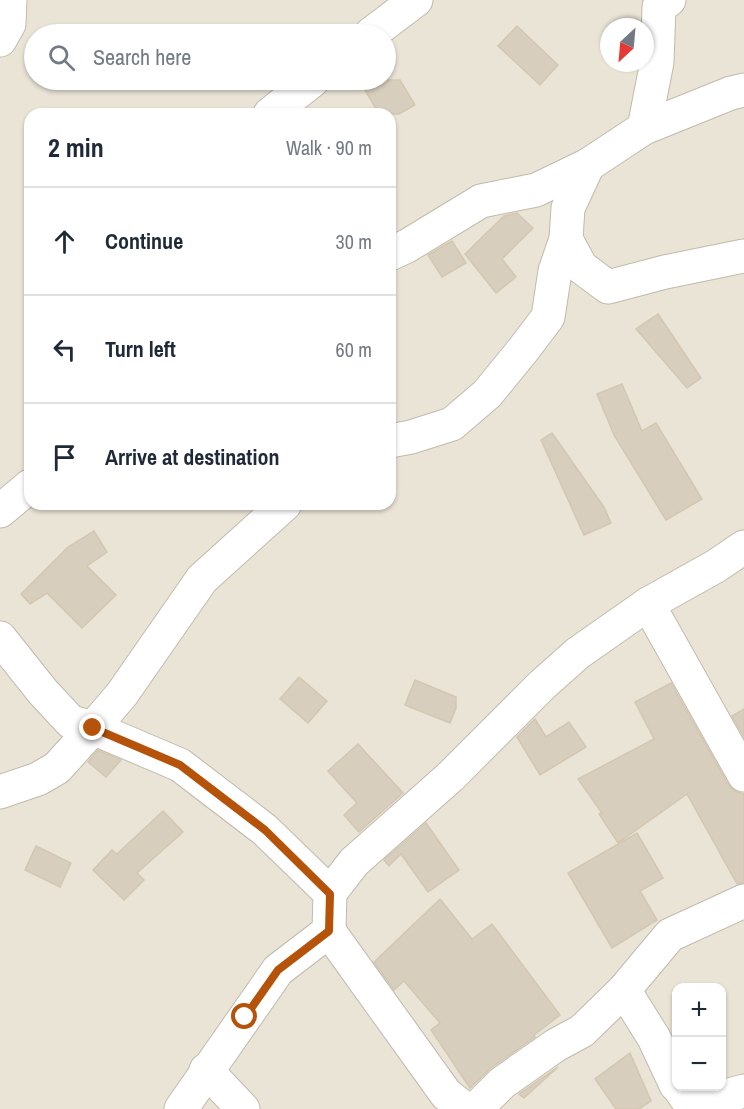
<!DOCTYPE html>
<meta charset="utf-8">
<style>
:root{--surface:#fff;--page:#f6f6f7;--text:#1f2937;--muted:#747a83;--line:#e0e1e3}
body{margin:0;font-family:"Archivo Narrow",sans-serif;background:var(--page);color:var(--text)}
.controls{position:absolute;right:18px;bottom:18px;display:grid;overflow:hidden;border-radius:12px;box-shadow:0 2px 4px #0004}
.controls button{width:54px;height:54px;display:grid;place-items:center;padding:0;border:0;border-bottom:2px solid var(--line);background:var(--surface);color:var(--text);font:30px sans-serif}
.compass{position:absolute;left:600px;top:18px;width:54px;height:54px;border-radius:50%;background:var(--surface);box-shadow:0 2px 4px #0004;rotate:206deg}
.stop{position:absolute;width:18px;height:18px;margin:-14px;border:4px solid #b45309;border-radius:50%;background:#fff}
.stop.end{background:#b45309;border-color:#fff;box-shadow:0 2px 6px #0008}
.list{margin:0;padding:0;list-style:none}
h2{display:flex;justify-content:space-between;align-items:center;height:78px;margin:0;padding:0 24px;font-size:26px}
h2 small{font-size:20px;font-weight:400;color:var(--muted)}
.list li{display:grid;grid-template-columns:39px 1fr auto;gap:18px;align-items:center;box-sizing:border-box;height:108px;padding:0 24px;border-top:2px solid var(--line)}
.list b{display:block;font-size:22px;white-space:nowrap}
.list em{font-size:20px;font-style:normal;color:var(--muted)}
.icon{flex:none;width:33px;height:33px;fill:none;stroke:currentColor;stroke-width:2;stroke-linecap:round;stroke-linejoin:round}
.map{position:relative;flex:none;width:744px;height:1109px;overflow:hidden}
.search{position:absolute;background:var(--surface);box-shadow:0 2px 4px #0004;left:24px;top:24px;width:372px;height:66px;display:flex;align-items:center;gap:15px;box-sizing:border-box;padding:0 21px;border-radius:33px;color:var(--muted);font-size:22px}
.panel{position:absolute;background:var(--surface);box-shadow:0 2px 4px #0004;left:24px;top:108px;width:372px;height:402px;border-radius:18px}
.map>svg:first-child{display:block}
.residential{fill:#eae4d7;fill-rule:evenodd}
.building{fill:#d8cebe;stroke:#d3c7b1;stroke-width:1.5}
.lines{fill:none;stroke-linecap:round;stroke-linejoin:round}
.minor-casing{stroke:#c2baab;stroke-width:35}
.minor{stroke:#fff;stroke-width:33}
.route{stroke:#b45309;stroke-width:8}
</style>
<div class="map">
<svg width="744" height="1109" viewBox="0 0 744 1109">
<rect width="100%" height="100%" fill="#f5f2e9"/>
<!-- residential -->
<path class="residential" d="M0 0H744V1109H0ZM609 27H645V63H609ZM34 34H386V80H34ZM30 114H390V504H30ZM676 988H722V1086H676Z"/>
<!-- building -->
<g class="building">
<polygon points="517,26 558,65 540,85 498,46"/>
<polygon points="359,80 400,80 415,105 399,114 379,114"/>
<polygon points="517,213 533,228 502,259 516,277 496,293 465,254 504,216"/>
<polygon points="452,241 466,263 442,277 428,255"/>
<polygon points="658,314 701,378 687,388 636,329"/>
<polygon points="622,384 642,431 656,423 702,499 666,520 614,435 597,394"/>
<polygon points="552,433 604,507 611,523 584,535 541,440"/>
<polygon points="94,531 107,552 87,566 116,595 82,628 47,593 30,604 21,594 68,547"/>
<polygon points="299,677 327,701 308,723 280,699"/>
<polygon points="415,680 456,697 456,708 450,723 405,705"/>
<polygon points="671,683 728,784 735,791 744,794 744,883 737,884 687,794 618,843 599,814 602,813 578,779 654,739 635,702"/>
<polygon points="744,709 744,737 732,716"/>
<polygon points="535,719 546,737 569,722 586,747 540,775 517,737"/>
<polygon points="358,744 403,793 359,832 344,815 357,803 328,771"/>
<polygon points="98,750 121,760 106,777 88,762"/>
<polygon points="163,811 183,832 137,873 144,880 124,900 93,870 112,850 117,854"/>
<polygon points="426,823 459,870 428,892 401,854 389,866 384,860"/>
<polygon points="637,833 663,878 640,891 657,920 612,948 568,873"/>
<polygon points="36,846 71,863 60,887 25,870"/>
<polygon points="440,899 472,939 492,924 560,1015 534,1035 535,1037 491,1068 470,1088 431,1030 440,1023 404,981 394,990 374,962"/>
<polygon points="630,1053 651,1101 639,1109 616,1109 595,1079"/>
<polygon points="558,1067 524,1098 519,1094"/>
</g>
<g class="lines">
<!-- minor casing -->
<g class="minor-casing">
<g id="minor">
<polyline points="371,34 416,0"/>
<polyline points="0,40 9,24 10,0"/>
<polyline points="270,114 313,80"/>
<polyline points="644,128 731,93 744,90"/>
<polyline points="566,239 581,267 608,287 665,272 744,256"/>
<polyline points="390,254 407,246 481,201 536,190 588,165"/>
<polyline points="390,441 411,437 452,424 487,394 523,350 548,317 555,271 566,239 568,208 588,165 644,128 657,62 659,7 669,0"/>
<polyline points="0,511 30,486"/>
<polyline points="648,604 744,775"/>
<polyline points="0,638 43,692 71,722 93,728 122,694 202,579 285,504"/>
<polyline points="0,792 38,779 57,768 93,728 180,765 265,830 330,893"/>
<polyline points="329,931 446,1094 465,1109"/>
<polyline points="206,1070 243,1109"/>
<polyline points="676,1085 654,1038 624,990 670,935 744,901"/>
<polyline points="678,1086 686,1098 697,1104 744,1091"/>
<polyline points="181,1109 278,970 329,931 330,893 354,862 450,777 542,685 578,653 648,604 716,566 744,547"/>
<polyline points="476,1109 502,1083 556,1045 582,1031 624,990"/>
</g>
</g>
<!-- minor -->
<use href="#minor" class="minor"/>
</g>
<g class="lines">
<!-- route -->
<polyline class="route" points="93,728 180,765 265,830 330,894 329,931 278,970 245,1017"/>
</g>
</svg>
<div class="controls">
<button>+</button>
<button>−</button>
</div>
<svg class="compass" viewBox="-18 -18 36 36"><path d="M0-13l5 13h-10z" fill="#e53935"/><path d="M0 13l5-13h-10z" fill="#747a83"/></svg>
<div class="stop" style="left:245px;top:1017px"></div>
<div class="stop end" style="left:93px;top:728px"></div>
<div class="search"><svg class="icon" aria-label="search" viewBox="0 0 24 24"><circle cx="10" cy="10" r="6"/><path d="M15 15l6 6"/></svg>Search here</div>
<section class="panel">
<h2>2 min<small>Walk · 90 m</small></h2>
<ul class="list">
<li><svg class="icon" aria-label="ahead" viewBox="0 0 24 24"><path d="M12 20V5M6 11l6-6 6 6"/></svg><div><b>Continue</b></div><em>30 m</em></li>
<li><svg class="icon" aria-label="left" viewBox="0 0 24 24"><path d="M17 20v-9H6M10 6l-5 5 5 5"/></svg><div><b>Turn left</b></div><em>60 m</em></li>
<li><svg class="icon" aria-label="arrive" viewBox="0 0 24 24"><path d="M6 21V4h12l-3 4 3 4H6"/></svg><div><b>Arrive at destination</b></div></li>
</ul>
</section>
</div>
